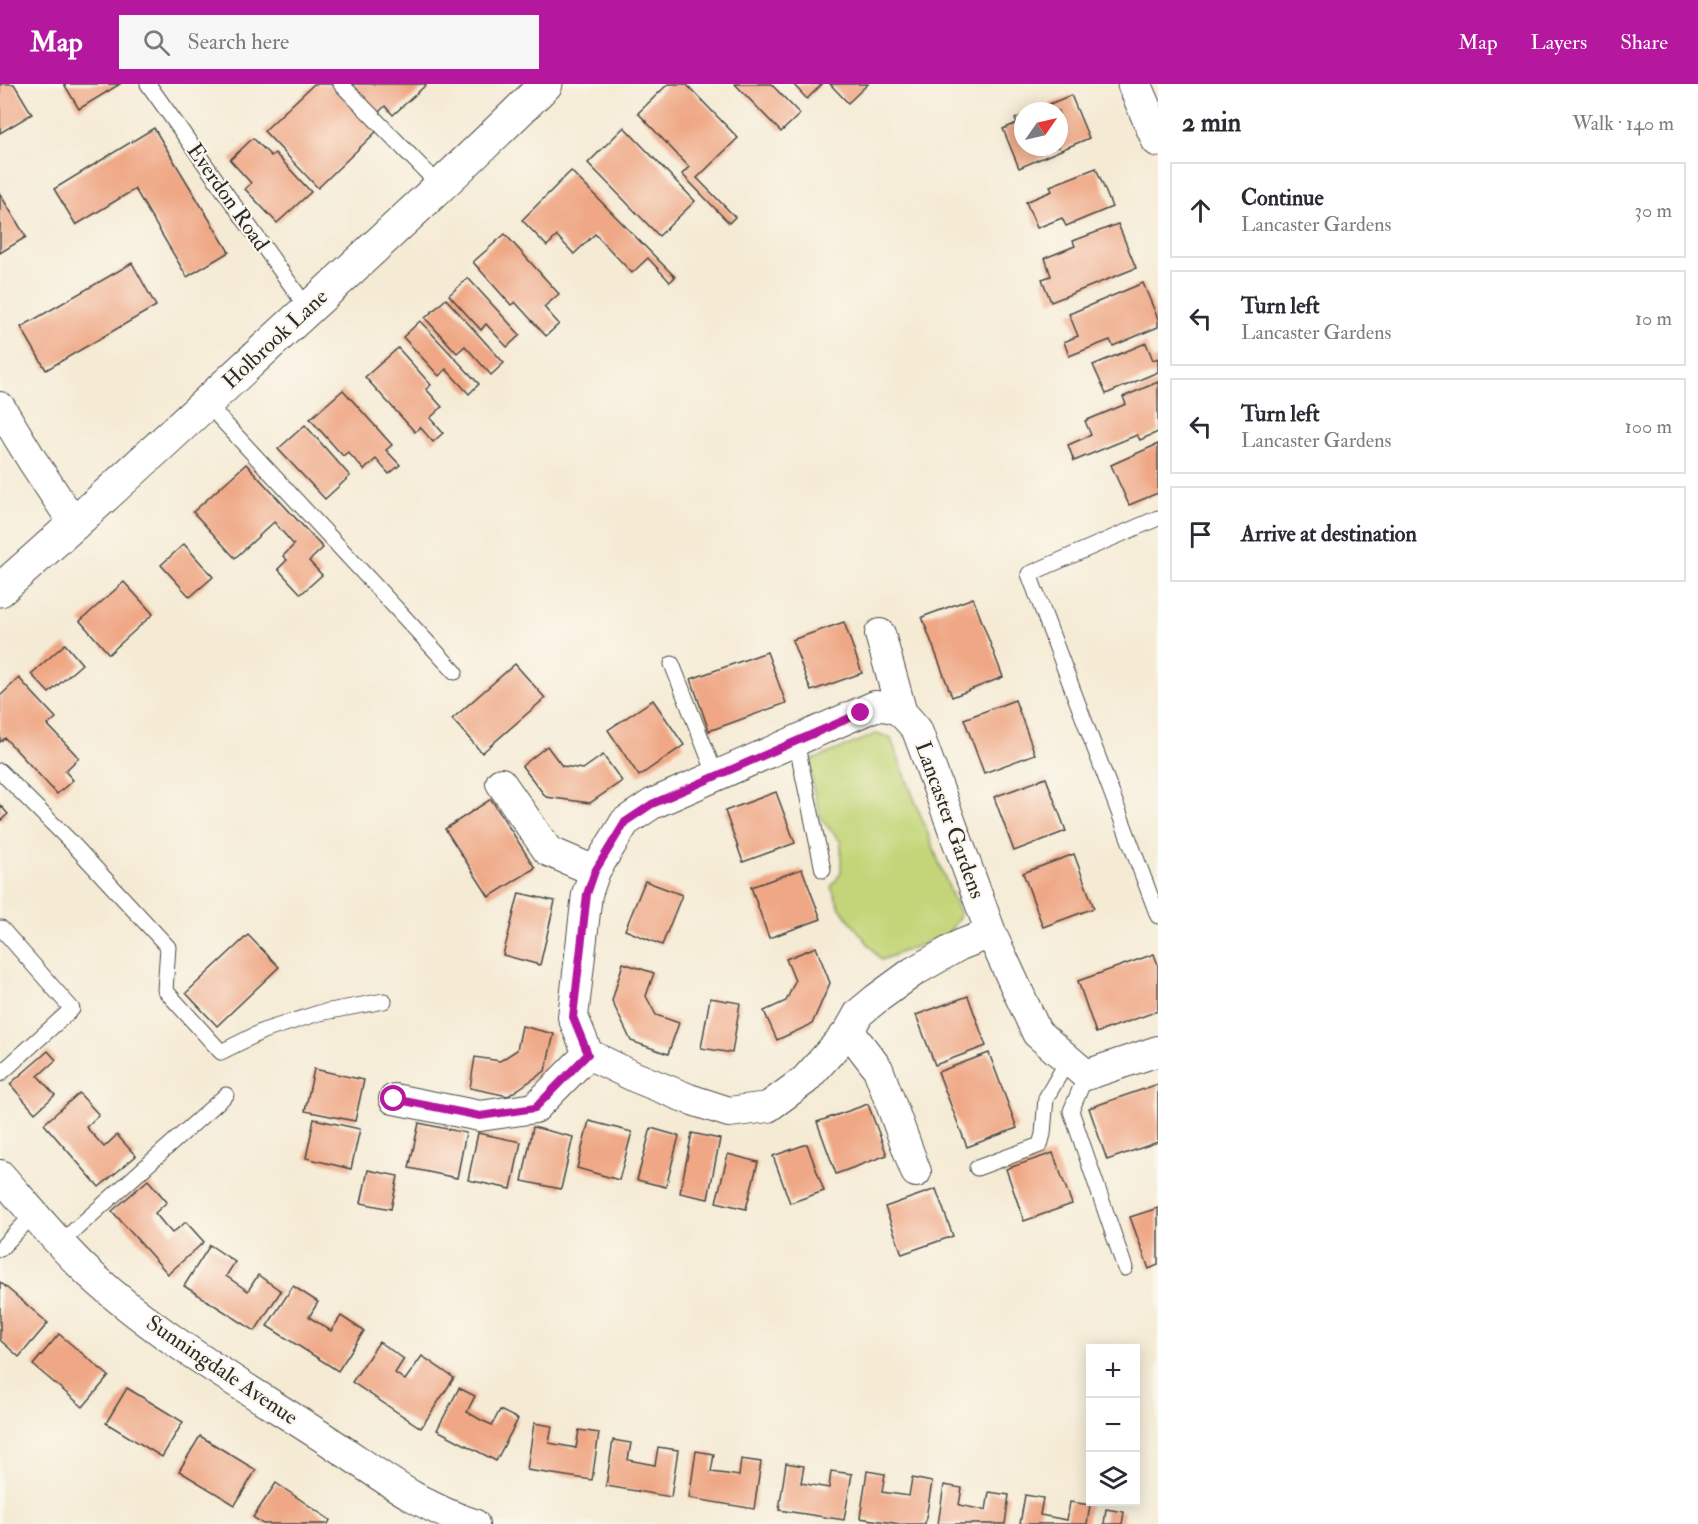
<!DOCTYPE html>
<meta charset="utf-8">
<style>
:root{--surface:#fff;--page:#f7f7f7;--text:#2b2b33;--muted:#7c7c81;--line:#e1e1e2;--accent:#b5179e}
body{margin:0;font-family:"IM FELL Double Pica",serif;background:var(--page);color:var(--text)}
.controls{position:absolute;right:18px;bottom:18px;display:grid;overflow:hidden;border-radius:0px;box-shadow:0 3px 15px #0003}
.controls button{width:54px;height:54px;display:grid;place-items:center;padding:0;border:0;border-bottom:2px solid var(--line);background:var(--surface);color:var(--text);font:30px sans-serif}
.compass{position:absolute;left:1014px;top:18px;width:54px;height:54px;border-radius:50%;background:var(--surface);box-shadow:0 3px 15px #0003;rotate:56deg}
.stop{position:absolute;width:18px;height:18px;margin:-14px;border:4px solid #b5179e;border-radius:50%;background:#fff}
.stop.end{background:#b5179e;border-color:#fff;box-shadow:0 2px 6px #0008}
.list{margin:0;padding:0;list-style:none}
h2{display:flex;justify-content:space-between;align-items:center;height:78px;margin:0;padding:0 24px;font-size:26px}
h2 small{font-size:20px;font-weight:400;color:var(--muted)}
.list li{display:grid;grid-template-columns:39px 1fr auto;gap:18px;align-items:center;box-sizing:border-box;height:96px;margin:0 12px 12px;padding:0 12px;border:2px solid var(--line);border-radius:0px}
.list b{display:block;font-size:22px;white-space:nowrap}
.list p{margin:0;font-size:20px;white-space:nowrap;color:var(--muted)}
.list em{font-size:20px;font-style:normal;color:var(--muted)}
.icon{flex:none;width:33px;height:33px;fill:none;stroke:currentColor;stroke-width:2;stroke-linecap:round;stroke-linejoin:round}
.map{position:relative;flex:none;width:1158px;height:1440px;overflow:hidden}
header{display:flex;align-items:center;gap:36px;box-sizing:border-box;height:84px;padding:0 30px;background:var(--accent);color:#fff}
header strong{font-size:28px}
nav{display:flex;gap:33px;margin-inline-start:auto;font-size:21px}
.search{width:420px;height:54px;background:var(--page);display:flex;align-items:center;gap:15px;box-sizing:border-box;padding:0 21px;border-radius:0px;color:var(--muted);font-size:22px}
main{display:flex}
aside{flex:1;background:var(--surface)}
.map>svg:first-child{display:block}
.green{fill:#c3d578;stroke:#778052;stroke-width:1.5}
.building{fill:#efa785}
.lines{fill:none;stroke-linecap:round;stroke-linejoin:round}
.service-casing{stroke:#494844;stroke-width:17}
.minor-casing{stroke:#494844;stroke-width:32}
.tertiary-casing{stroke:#494844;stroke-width:35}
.service{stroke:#fff;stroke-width:15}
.minor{stroke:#fff;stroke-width:30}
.tertiary{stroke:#fff;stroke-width:33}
.route{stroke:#b5179e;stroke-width:8}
.labels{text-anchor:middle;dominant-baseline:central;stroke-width:4.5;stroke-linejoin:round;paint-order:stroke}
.street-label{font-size:22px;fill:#2b2b2b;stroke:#fbf7ec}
</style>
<header>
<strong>Map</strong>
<div class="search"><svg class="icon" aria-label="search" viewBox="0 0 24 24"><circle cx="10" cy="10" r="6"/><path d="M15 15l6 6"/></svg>Search here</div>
<nav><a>Map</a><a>Layers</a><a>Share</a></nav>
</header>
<main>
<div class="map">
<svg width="1158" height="1440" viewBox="0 0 1158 1440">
<rect width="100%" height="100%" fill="#fbf7ec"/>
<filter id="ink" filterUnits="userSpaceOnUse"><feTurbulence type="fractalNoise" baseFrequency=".0167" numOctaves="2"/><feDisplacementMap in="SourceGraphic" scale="12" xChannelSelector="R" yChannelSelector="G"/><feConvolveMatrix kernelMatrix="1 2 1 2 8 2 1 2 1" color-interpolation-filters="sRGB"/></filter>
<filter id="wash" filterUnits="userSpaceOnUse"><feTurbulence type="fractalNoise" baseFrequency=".008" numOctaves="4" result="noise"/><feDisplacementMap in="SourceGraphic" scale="24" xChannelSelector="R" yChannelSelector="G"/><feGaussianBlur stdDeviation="1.35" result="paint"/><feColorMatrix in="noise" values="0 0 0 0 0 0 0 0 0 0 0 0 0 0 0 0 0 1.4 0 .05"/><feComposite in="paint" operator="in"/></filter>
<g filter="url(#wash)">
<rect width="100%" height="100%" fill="#f5ebd5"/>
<!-- green -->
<polygon class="green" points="876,650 890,653 960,832 948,850 881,876 840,824 831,803 841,789 841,758 821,735 813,704 810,677"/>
<g id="blocks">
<!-- building -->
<g class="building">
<polygon points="0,0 14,0 32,30 0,49"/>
<polygon points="64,0 120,0 79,25"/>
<polygon points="314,0 332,0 377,47 318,104 264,47"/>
<polygon points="352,0 427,0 393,31 385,22 378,29"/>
<polygon points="668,0 686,0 738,54 697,94 735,133 729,139 682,90 689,83 638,29"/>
<polygon points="735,0 771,0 800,30 781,48"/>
<polygon points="793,0 822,0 807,15"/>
<polygon points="830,0 868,0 848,19"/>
<polygon points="1071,11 1089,54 1019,84 1003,45 1017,39 1015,35 1023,31 1023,63 1059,63 1059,27 1033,27"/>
<polygon points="624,43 695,117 659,152 588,79"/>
<polygon points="154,44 229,168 187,193 135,105 76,141 54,105"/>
<polygon points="253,54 271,72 275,69 311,108 277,139 245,105 251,99 230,76"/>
<polygon points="1096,84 1112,123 1066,142 1062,134 1037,144 1026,118 1052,107 1050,102"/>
<polygon points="571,87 675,193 670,198 648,174 632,189 595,150 574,170 557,152 547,162 522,136"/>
<polygon points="0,110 26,153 0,169"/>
<polygon points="1118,140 1136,184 1051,218 1042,195 1051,192 1045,174 1075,162 1073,157"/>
<polygon points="505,150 559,210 544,223 559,240 546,252 515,218 511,221 473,178"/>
<polygon points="132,179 156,222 46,286 21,243"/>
<polygon points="468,194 520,251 507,263 486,240 481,246 449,211"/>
<polygon points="1143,199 1158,235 1158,243 1113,262 1110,256 1069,272 1064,258 1078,252 1069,230"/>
<polygon points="446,215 504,279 491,291 465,262 457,269 425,234"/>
<polygon points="420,237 479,300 469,310 446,285 439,292 403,253"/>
<polygon points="1146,259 1153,276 1158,274 1158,288 1106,310 1093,281"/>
<polygon points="398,264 431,301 426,305 442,323 430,334 443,349 433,358 420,343 415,348 365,293"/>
<polygon points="1158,298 1158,348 1140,356 1137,351 1074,377 1068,361 1091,351 1085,337 1126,320 1123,313"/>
<polygon points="343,306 392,361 386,366 400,381 389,390 376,375 364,386 348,368 343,372 310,335"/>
<polygon points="305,341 350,392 325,415 278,365"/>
<polygon points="1158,360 1158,409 1129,421 1111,381"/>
<polygon points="246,380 323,464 309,477 322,491 301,510 278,485 287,476 283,472 294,461 274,438 235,474 193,428"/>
<polygon points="184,460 213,493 190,513 161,481"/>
<polygon points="124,498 153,530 109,570 80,537"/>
<polygon points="973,514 1003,593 952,613 922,533"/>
<polygon points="844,538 862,589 811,607 792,556"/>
<polygon points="65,560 82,580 49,609 31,590"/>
<polygon points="767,568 786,619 709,647 691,595"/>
<polygon points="515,580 545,614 482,669 452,635"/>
<polygon points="19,594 56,634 48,641 79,674 65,687 73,696 57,710 5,654 0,658 0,612"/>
<polygon points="653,616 684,661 639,692 608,646"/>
<polygon points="1015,616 1035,670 984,689 964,635"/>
<polygon points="547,662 562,682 583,685 603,671 622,697 590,719 546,713 522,682"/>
<polygon points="1046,694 1066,747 1014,767 994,713"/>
<polygon points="776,708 795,759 743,778 725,727"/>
<polygon points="491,715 535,784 489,813 445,745"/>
<polygon points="0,721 8,730 0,737"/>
<polygon points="1074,770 1094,824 1043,843 1023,789"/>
<polygon points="802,785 821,835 769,854 751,803"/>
<polygon points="645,797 682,811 662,861 625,846"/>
<polygon points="519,809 555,817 540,881 503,871"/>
<polygon points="248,851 279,883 217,942 186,909"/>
<polygon points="816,863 830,899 812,940 777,956 764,927 786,917 795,897 786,875"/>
<polygon points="1154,870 1158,881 1158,927 1096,949 1078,897"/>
<polygon points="623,879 654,889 646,912 656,931 679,939 668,970 631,957 612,917"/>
<polygon points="968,912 986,962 935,981 916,931"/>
<polygon points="710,914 740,919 732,969 701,964"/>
<polygon points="522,942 554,950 545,987 508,1012 470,1004 475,973 500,977 517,966"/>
<polygon points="48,967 56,976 38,992 55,1011 35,1029 10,1000"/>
<polygon points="989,969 1017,1044 967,1063 938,988"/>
<polygon points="314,985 364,996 355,1037 305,1027"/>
<polygon points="1158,1000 1158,1058 1107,1076 1089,1024"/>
<polygon points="79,1009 99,1031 86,1043 96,1054 104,1063 117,1051 136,1072 99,1103 44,1040"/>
<polygon points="868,1020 887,1071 836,1090 817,1038"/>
<polygon points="314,1035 360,1045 351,1085 306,1074"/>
<polygon points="589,1037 632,1048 619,1096 577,1084"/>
<polygon points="419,1039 466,1049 457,1094 409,1084"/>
<polygon points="533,1043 573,1053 561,1105 522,1097"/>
<polygon points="651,1044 679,1052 666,1103 637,1096"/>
<polygon points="478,1049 521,1058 511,1105 468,1096"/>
<polygon points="692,1049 720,1055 708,1115 680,1109"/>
<polygon points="807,1060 824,1107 790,1119 773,1072"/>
<polygon points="1053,1069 1072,1120 1024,1137 1006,1085"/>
<polygon points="728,1070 758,1078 746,1125 716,1118"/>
<polygon points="368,1086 398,1092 391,1125 361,1119"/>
<polygon points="148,1096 167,1118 155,1129 164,1140 172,1149 186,1138 204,1158 168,1190 112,1127"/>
<polygon points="936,1105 953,1152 902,1170 885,1123"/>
<polygon points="1158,1124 1158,1181 1149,1185 1130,1133"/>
<polygon points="210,1161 235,1178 226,1192 248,1207 258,1191 281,1207 255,1247 184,1202"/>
<polygon points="0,1198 48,1239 19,1273 0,1256"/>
<polygon points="293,1202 318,1218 309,1233 331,1247 341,1232 364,1247 338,1287 267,1242"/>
<polygon points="59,1250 109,1292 83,1323 33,1281"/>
<polygon points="379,1258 404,1275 395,1289 405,1296 422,1272 454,1294 421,1344 352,1298"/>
<polygon points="127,1304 183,1338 162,1373 106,1339"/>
<polygon points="459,1304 475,1312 467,1328 481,1336 492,1341 500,1326 518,1335 496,1377 437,1346"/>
<polygon points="534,1339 552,1342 549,1359 576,1364 579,1346 599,1349 592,1396 527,1386"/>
<polygon points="200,1352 256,1386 235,1421 179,1387"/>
<polygon points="613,1356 631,1359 628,1376 655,1381 658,1363 678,1366 671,1413 606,1402"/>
<polygon points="696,1367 714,1370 711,1388 727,1390 739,1392 741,1375 761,1378 754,1425 689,1414"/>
<polygon points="786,1379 804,1382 801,1399 817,1402 829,1404 831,1387 852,1390 844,1436 779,1426"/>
<polygon points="867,1387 885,1390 882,1408 909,1412 912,1394 932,1398 925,1440 900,1440 860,1434"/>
<polygon points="276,1399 330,1436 328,1440 263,1440 253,1433"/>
<polygon points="944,1401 962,1404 959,1421 974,1424 986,1426 989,1408 1009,1411 1005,1440 938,1440"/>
<polygon points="1025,1411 1043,1414 1040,1431 1067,1436 1070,1418 1090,1421 1087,1440 1020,1440"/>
<polygon points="1106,1425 1124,1428 1122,1440 1104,1440"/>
</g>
</g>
</g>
<g filter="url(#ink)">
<use href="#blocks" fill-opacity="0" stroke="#494844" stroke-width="1.5"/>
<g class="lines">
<!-- service casing -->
<g class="service-casing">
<g id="service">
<polyline points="148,0 308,225"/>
<polyline points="341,0 440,102"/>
<polyline points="206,319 455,588"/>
<polyline points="1158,434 1029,490 1158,832"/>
<polyline points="672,580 716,692"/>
<polyline points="796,657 823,786"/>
<polyline points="0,687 72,759 168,863 165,906 221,968 263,947 319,929 384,917"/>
<polyline points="0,990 72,925 1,844"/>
<polyline points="1086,991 1071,1027 1125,1184"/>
<polyline points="977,1084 1040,1061 1043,1050 1046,1014 1068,976"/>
<polyline points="60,1159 226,1011"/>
<polyline points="0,1165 34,1130"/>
</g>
</g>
<!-- minor casing -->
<g class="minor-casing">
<g id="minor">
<polyline points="0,323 32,376 75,441"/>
<polyline points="880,550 901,626"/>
<polyline points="501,699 548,767 595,787"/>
<path d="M991 849 960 861 913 888 876 915 859 929 849 947 805 996 768 1023 729 1028 689 1015 635 993 588 970 573 933 587 810 595 787 625 738 652 720 875 622C899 622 902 628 917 646L991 849 1037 949 1086 991 1158 967"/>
<polyline points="849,947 878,985 916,1088"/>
<polyline points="394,1015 480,1032 535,1024 588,970"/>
<path d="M0 1091C29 1124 57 1159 89 1189 159 1254 244 1302 324 1354 372 1385 419 1423 474 1440"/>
</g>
</g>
<!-- tertiary casing -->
<g class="tertiary-casing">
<g id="tertiary">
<polyline points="1134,0 1158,56"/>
<path d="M0 506C97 421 191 333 285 246 373 165 461 84 546 0"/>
</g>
</g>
<!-- service -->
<use href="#service" class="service"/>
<!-- minor -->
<use href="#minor" class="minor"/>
<!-- tertiary -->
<use href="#tertiary" class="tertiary"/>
</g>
</g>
<g class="lines" filter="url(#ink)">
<!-- route -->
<polyline class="route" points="394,1015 480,1032 535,1024 588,970 573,933 587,810 595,787 625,738 652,720 861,629"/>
</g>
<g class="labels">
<!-- street labels -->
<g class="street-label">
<text transform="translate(228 113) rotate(55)">Everdon Road</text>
<text transform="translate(275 255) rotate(-43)">Holbrook Lane</text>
<text transform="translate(950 736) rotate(70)">Lancaster Gardens</text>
<text transform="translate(222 1286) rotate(34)">Sunningdale Avenue</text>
</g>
</g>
</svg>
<div class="controls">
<button>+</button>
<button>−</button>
<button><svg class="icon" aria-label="layers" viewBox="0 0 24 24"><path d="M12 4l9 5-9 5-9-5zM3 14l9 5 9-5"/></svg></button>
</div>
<svg class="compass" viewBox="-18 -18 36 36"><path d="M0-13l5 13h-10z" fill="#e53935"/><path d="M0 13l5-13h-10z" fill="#7c7c81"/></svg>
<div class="stop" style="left:394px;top:1015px"></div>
<div class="stop end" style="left:861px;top:629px"></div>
</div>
<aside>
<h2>2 min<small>Walk · 140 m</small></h2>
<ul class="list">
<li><svg class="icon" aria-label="ahead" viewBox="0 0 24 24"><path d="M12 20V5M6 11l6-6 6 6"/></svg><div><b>Continue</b><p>Lancaster Gardens</p></div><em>30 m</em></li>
<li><svg class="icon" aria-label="left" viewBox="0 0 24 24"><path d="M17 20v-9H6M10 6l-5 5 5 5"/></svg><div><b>Turn left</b><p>Lancaster Gardens</p></div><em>10 m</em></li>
<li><svg class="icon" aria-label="left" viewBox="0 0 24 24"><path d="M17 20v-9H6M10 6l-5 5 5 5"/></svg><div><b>Turn left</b><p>Lancaster Gardens</p></div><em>100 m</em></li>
<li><svg class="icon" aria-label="arrive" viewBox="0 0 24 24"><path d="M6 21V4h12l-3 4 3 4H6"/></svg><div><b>Arrive at destination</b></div></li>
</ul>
</aside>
</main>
